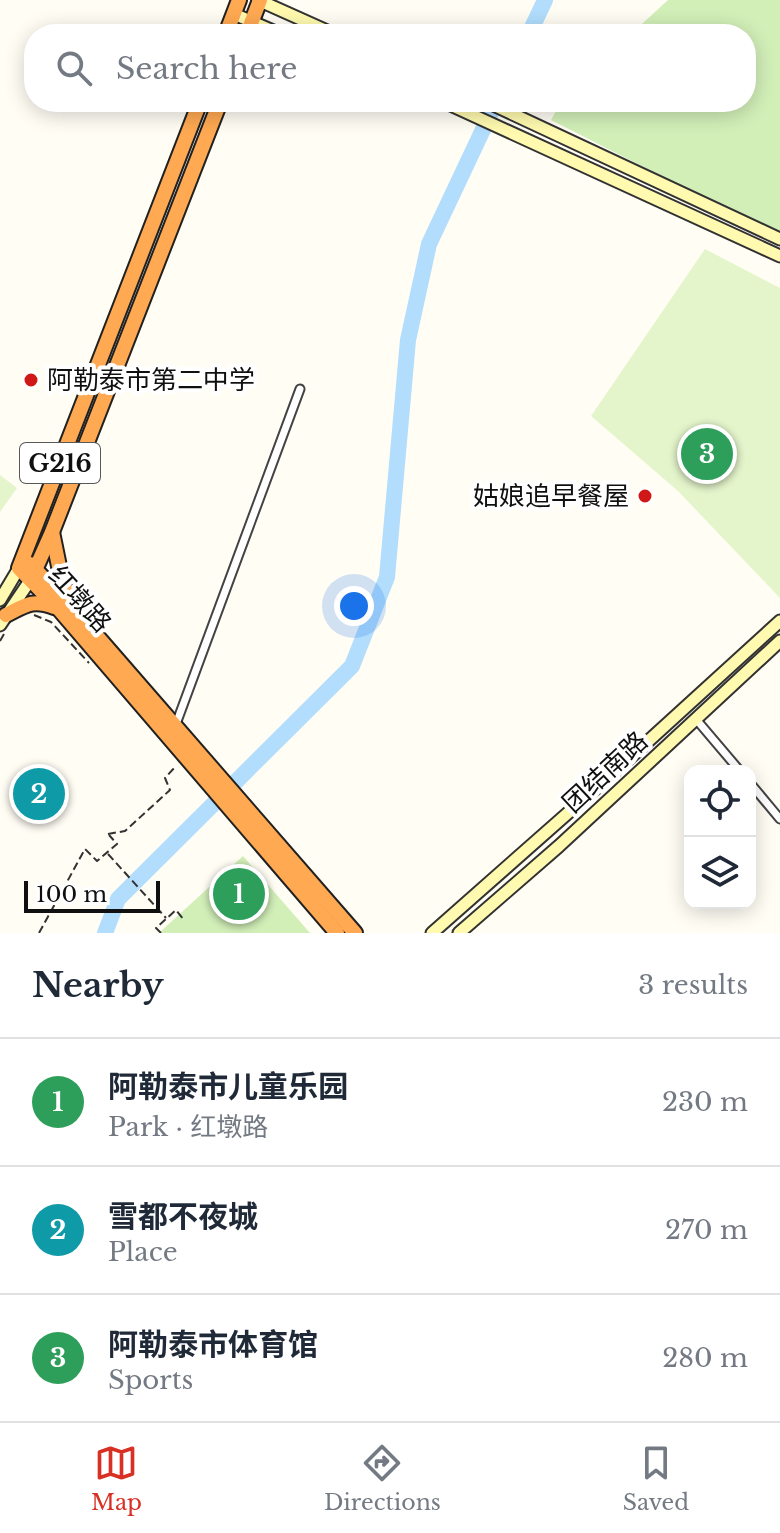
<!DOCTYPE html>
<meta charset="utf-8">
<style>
:root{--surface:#fff;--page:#f2f2f3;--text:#1f2937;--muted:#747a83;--line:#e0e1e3;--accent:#d93025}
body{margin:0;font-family:"Libre Baskerville","Noto Sans SC",serif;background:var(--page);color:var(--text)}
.controls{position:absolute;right:24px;bottom:24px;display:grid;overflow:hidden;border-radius:16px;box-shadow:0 4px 20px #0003}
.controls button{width:72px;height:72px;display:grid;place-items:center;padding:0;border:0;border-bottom:2px solid var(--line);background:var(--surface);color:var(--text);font:40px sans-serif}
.scale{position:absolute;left:24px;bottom:20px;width:136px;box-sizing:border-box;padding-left:8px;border:4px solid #101010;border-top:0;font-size:22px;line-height:28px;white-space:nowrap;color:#101010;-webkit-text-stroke:6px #fff;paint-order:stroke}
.you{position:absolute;left:354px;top:606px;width:28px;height:28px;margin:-20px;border:6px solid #fff;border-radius:50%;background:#1a73e8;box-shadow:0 0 0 12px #1a73e833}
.badge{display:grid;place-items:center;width:52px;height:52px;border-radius:50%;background:var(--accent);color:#fff;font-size:26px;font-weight:700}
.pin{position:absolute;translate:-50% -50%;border:4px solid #fff;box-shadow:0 2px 8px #0006}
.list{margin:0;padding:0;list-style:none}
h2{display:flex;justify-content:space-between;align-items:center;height:104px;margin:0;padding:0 32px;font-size:34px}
h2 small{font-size:26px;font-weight:400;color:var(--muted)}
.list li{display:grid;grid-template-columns:52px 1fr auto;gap:24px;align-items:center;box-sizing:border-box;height:128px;padding:0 32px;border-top:2px solid var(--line)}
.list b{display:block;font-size:30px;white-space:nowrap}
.list p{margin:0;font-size:26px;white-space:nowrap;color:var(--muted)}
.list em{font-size:26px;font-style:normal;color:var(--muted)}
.icon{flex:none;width:44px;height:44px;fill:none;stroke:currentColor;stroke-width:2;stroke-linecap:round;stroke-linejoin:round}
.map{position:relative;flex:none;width:780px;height:933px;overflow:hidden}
.search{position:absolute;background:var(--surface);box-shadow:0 4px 20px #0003;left:24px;right:24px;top:24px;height:88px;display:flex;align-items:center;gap:20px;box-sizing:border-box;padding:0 28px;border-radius:32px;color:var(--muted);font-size:30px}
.sheet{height:488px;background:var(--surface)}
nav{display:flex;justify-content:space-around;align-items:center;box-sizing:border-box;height:112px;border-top:2px solid var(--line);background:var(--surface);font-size:22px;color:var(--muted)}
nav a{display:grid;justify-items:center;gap:4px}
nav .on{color:var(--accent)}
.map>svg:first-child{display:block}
.green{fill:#d2efb8}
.pitch{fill:#e4f5cb}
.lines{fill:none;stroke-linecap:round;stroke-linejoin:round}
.river{stroke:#b2ddfd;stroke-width:16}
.street-casing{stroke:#434343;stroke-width:11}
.secondary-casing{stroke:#323232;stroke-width:15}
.highway-casing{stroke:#212121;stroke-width:18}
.path{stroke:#323232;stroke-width:2;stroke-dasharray:8 4;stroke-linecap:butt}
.street{stroke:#fff;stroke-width:7}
.secondary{stroke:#fffaaf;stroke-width:11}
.highway{stroke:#ffa952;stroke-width:14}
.poi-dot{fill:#d11818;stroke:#fff;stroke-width:3}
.labels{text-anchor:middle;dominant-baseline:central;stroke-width:8;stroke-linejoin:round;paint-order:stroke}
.shield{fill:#fff;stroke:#585858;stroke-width:2}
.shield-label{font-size:24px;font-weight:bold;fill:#101010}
.poi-label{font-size:26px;fill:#101010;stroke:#fff;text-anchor:start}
.street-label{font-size:26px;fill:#101010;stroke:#fff}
</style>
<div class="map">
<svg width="780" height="933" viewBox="0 0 780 933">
<rect width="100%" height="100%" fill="#fffdf4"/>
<!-- green -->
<g class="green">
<polygon points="668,0 780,0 780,236 551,120 561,102 746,102 746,34 631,34"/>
<polygon points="243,856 310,933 159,933"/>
</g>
<!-- pitch -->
<g class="pitch">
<polygon points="705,249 780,288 780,598 678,491 591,416"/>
<polygon points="0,475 17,488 0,512"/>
</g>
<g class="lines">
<!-- river -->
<g class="river">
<polyline points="529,34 545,0"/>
<polyline points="105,933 118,899 352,666 387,577 408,340 429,244 496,102"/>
</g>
<!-- street casing -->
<g class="street-casing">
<g id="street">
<polyline points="695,718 740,771"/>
<polyline points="176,724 300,389"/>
<polyline points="750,783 780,819"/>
</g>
</g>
<!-- secondary casing -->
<g class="secondary-casing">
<g id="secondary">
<polyline points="258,0 334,34"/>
<polyline points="234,14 280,34"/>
<polyline points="444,102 780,256"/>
<polyline points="487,102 780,239"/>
<polyline points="0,600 19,568"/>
<polyline points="0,625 31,579"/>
<polyline points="432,933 611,775 780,621"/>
<polyline points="459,933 559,846 780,641"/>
</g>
</g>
<!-- highway casing -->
<g class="highway-casing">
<g id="highway">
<polyline points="226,34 239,0"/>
<polyline points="247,34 260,0"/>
<polyline points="200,102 19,568 58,608 337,933"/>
<polyline points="52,532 62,581 70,599"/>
<polyline points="30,564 75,611 355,933"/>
<polyline points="31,579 52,532 220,102"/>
<path d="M6 615C26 605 32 599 54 607"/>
</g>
</g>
<!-- path -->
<g class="path">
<polyline points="34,615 51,622 89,663"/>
<polyline points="0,641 4,634"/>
<polyline points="108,834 125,831 170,790 165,778 176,766"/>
<polyline points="108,854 166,918"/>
<polyline points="39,933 85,849 97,861 117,844 109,835"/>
<polyline points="161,933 156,928 176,910 184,920"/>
</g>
<!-- street -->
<use href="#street" class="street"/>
<!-- secondary -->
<use href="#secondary" class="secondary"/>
<!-- highway -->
<use href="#highway" class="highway"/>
</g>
<!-- markers -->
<g class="poi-dot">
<circle cx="31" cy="380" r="8"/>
<circle cx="645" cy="496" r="8"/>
</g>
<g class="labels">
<!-- shield labels -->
<rect class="shield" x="20" y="443" width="80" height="40" rx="6"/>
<g class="shield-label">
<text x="60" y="463">G216</text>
</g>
<!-- poi labels -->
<g class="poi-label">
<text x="47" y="380">阿勒泰市第二中学</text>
<text x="629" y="496" text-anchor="end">姑娘追早餐屋</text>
</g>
<!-- street labels -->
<g class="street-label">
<text transform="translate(80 599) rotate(48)">红墩路</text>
<text transform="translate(605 772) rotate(-43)">团结南路</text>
</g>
</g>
</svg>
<div class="controls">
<button><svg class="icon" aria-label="locate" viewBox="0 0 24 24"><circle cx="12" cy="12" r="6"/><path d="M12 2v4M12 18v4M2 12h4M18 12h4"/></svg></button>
<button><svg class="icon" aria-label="layers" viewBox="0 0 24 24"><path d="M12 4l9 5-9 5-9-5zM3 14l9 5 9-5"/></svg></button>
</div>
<div class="scale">100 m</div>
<div class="you"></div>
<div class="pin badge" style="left:239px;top:894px;background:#2e9e5b">1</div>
<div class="pin badge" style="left:39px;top:794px;background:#0f9aa8">2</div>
<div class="pin badge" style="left:707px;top:454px;background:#2e9e5b">3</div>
<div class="search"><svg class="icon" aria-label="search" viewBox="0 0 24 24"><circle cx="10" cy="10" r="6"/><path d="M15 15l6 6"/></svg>Search here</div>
</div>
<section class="sheet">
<h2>Nearby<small>3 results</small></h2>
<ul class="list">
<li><span class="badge" style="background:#2e9e5b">1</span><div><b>阿勒泰市儿童乐园</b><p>Park · 红墩路</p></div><em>230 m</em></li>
<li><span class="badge" style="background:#0f9aa8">2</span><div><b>雪都不夜城</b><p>Place</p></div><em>270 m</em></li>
<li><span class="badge" style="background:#2e9e5b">3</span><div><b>阿勒泰市体育馆</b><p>Sports</p></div><em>280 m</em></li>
</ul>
</section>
<nav>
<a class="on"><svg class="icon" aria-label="map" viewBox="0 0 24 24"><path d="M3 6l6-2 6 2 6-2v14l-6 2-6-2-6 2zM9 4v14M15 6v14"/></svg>Map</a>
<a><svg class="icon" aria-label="directions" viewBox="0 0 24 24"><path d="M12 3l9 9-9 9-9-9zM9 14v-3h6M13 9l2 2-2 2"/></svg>Directions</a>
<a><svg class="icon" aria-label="saved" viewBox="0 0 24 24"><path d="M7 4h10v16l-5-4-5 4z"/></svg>Saved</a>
</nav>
